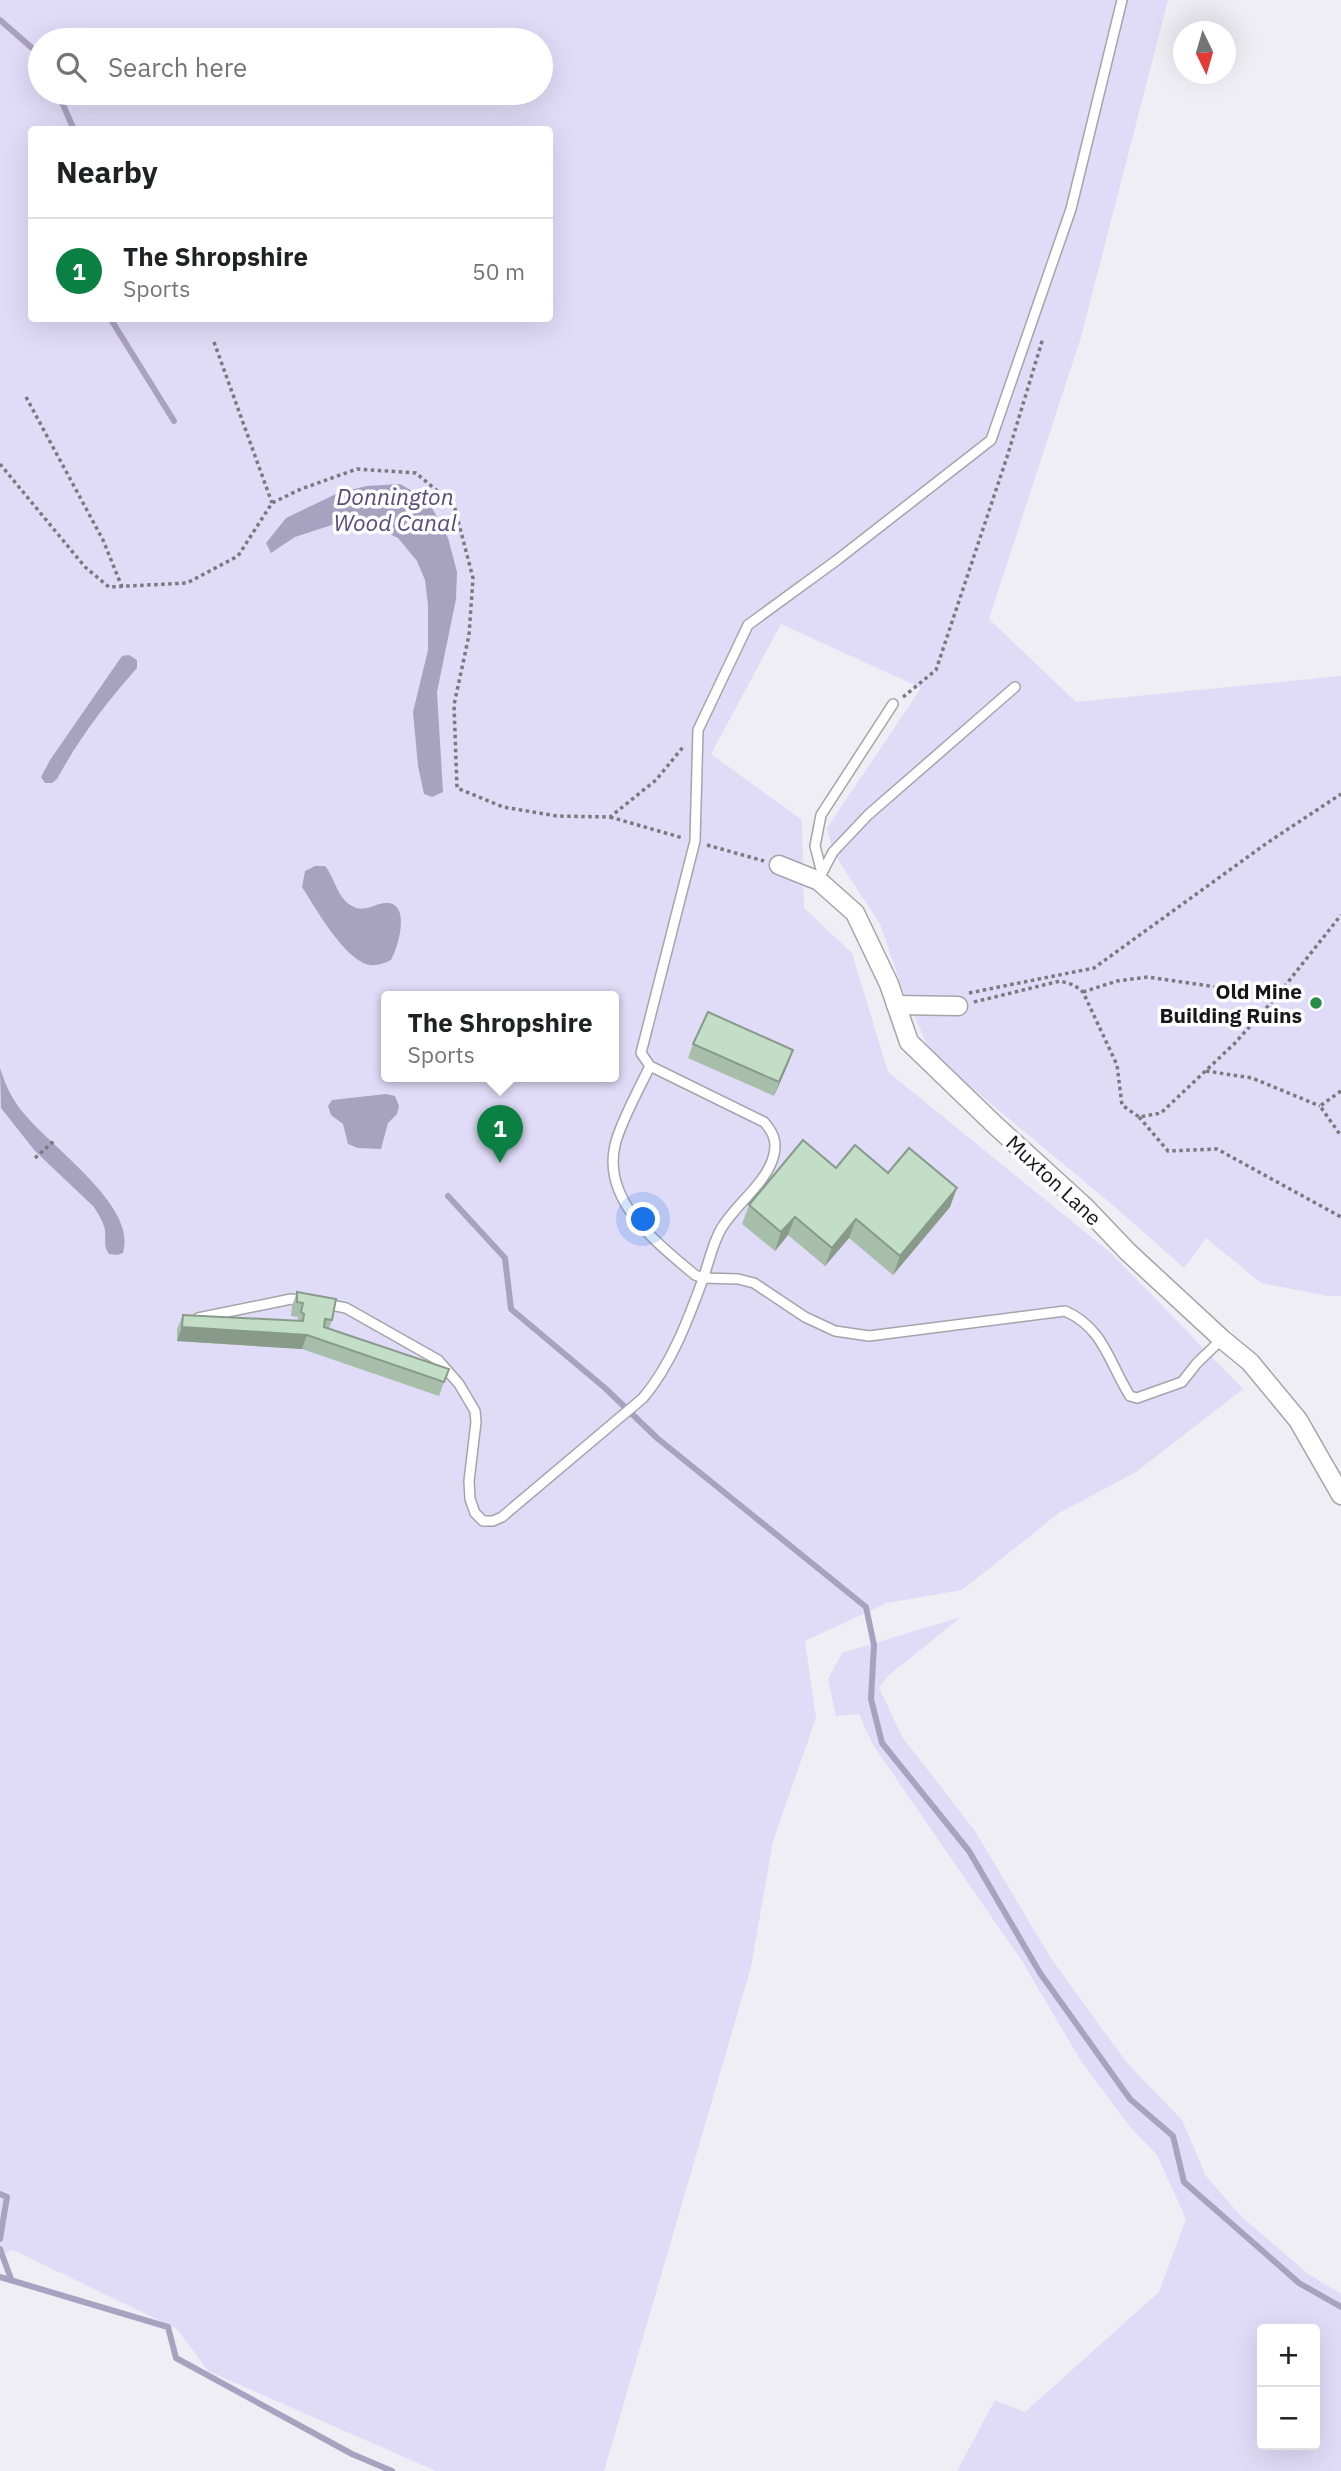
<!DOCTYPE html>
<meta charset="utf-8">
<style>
:root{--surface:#fff;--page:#f6f6f6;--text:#202124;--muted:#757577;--line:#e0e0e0;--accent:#0b8043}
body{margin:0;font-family:"IBM Plex Sans",sans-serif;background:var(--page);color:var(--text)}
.controls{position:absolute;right:21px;bottom:21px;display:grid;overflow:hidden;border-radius:7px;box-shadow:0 7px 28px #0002}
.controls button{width:63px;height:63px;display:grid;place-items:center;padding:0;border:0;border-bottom:2px solid var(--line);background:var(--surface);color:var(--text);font:35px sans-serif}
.compass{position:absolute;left:1173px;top:21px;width:63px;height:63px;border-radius:50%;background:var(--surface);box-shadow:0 7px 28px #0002;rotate:175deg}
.you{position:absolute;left:644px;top:1220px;width:24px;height:24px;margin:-18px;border:5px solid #fff;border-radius:50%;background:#1a73e8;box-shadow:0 0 0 10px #1a73e833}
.badge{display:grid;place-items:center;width:46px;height:46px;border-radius:50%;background:var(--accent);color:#fff;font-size:23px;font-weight:700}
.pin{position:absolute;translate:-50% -58px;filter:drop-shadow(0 2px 4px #0008)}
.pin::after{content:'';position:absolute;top:37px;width:24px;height:21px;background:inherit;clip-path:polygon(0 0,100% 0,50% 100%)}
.popup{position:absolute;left:381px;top:991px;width:238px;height:91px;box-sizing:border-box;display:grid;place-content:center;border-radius:7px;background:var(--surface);filter:drop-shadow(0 2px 5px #0005);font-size:23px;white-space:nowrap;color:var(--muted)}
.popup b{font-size:26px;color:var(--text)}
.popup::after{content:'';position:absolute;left:50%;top:100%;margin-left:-14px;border:14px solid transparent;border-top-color:var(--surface)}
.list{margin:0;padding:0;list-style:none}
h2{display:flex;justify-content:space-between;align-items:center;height:91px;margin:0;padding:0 28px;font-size:30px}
h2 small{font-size:23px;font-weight:400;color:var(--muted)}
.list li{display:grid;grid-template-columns:46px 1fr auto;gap:21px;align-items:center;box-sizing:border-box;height:105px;padding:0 28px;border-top:2px solid var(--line)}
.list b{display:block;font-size:26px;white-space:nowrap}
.list p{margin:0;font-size:23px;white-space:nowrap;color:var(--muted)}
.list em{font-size:23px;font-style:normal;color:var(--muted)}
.icon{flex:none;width:38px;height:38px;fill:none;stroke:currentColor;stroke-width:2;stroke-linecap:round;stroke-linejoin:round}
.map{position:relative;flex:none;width:1341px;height:2471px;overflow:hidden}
.search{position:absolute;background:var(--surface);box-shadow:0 7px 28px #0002;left:28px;top:28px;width:525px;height:77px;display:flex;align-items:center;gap:18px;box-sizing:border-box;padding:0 24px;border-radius:38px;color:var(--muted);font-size:26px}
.panel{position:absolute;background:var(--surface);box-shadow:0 7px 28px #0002;left:28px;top:126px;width:525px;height:196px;border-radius:7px}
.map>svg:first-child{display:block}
.green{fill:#e0dbf7;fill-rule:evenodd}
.water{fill:#a8a2c1}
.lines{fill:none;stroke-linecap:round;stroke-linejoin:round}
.stream{stroke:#a8a2c1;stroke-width:6}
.service-casing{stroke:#a5a4aa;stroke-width:12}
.minor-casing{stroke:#a5a4aa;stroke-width:21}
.path{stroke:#7a7a7e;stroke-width:3.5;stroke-dasharray:3.5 3.5;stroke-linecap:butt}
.service{stroke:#fff;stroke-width:9}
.minor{stroke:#fff;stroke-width:18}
.wall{fill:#a7bfaa}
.shaded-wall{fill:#889b8b}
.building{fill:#c2dec6;stroke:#889b8b;stroke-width:2}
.poi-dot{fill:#258d44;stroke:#fdfcff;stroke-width:2.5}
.labels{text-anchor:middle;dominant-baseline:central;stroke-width:7;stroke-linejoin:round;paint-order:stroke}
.poi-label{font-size:21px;font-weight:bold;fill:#171719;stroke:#fdfcff;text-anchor:end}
.street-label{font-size:21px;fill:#171719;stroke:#fdfcff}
.water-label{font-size:23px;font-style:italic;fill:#564c7a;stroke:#fdfcff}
</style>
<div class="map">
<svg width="1341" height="2471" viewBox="0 0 1341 2471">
<rect width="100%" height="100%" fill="#efeef5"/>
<!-- green -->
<g class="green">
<path d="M0 0H1168L1081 337 989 619 1076 702 1341 676V1296H1328L1261 1283 1206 1238 1184 1268 1115 1207 931 1054 901 985 880 924 833 852 827 828 921 688 781 624 711 754 802 820 804 908 852 953 888 1072 1111 1253 1243 1389 1136 1472 1059 1513 962 1590 887 1603 805 1641 816 1718 773 1841 751 1967 604 2471H436L208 2371 177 2329 13 2250 0 2255ZM40 40H541V93H40ZM32 130H550V318H32ZM386 997H614V1077H386Z"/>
<path d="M961 1617 888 1676 879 1688 903 1738 975 1831 1052 1960 1127 2063 1182 2120 1206 2176 1242 2217 1307 2273 1341 2294V2471H957L995 2400 1025 2412 1159 2292 1186 2219 1157 2155 1131 2128 1081 2061 1022 1961 873 1745 859 1714 836 1716 828 1679 842 1653ZM1262 2329H1315V2445H1262Z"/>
</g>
<!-- water -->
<g class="water">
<polygon points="400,484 428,500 448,538 457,572 456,599 437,692 443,792 432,797 424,794 418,766 413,712 428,650 428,605 425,580 417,561 398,538 375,527 344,521 295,537 271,553 266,543 286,518 338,493 367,486"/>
<path d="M129 655 137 660V668C105 704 80 737 57 779L52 783H45L41 777 50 760 122 656Z"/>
<path d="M315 866H325C335 878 337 898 352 906 365 914 375 902 388 903 411 905 398 948 391 960 385 963 377 966 370 965 345 961 315 907 302 887L305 871Z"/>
<path d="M0 1068C4 1080 9 1093 16 1103 40 1141 139 1203 123 1253L117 1255 109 1254C103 1246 106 1239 105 1230 103 1221 99 1215 94 1207L35 1151 1 1108Z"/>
<polygon points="386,1094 395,1096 399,1106 397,1114 388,1123 381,1149 358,1148 348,1144 343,1124 331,1115 328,1106 332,1100"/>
</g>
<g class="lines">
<!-- stream -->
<g class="stream">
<polyline points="0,20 40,55"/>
<polyline points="58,93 74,130"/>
<polyline points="110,318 174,421"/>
<polyline points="448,1196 505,1258 511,1309 605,1388 657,1438 866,1607 874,1645 871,1699 882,1743 969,1851 1040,1973 1130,2099 1173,2136 1184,2182 1299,2283 1341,2307"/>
<polyline points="0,2194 7,2197 0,2239"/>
<polyline points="0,2249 11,2279"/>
<polyline points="0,2277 168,2327 176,2358 352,2454 392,2471"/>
</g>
<!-- service casing -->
<g class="service-casing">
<g id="service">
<polyline points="823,871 833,852 868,815 1015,687"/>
<polyline points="822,873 815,846 821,815 893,704"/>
<path d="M650 1066C640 1087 620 1123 615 1145 602 1201 657 1243 695 1275L703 1278 738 1279 754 1283 805 1317 835 1331 869 1336 1065 1311C1104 1328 1109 1363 1130 1396L1137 1398 1182 1382 1197 1363 1222 1339"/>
<path d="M326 1304 346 1308 438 1360 459 1384 475 1411 476 1422 469 1481 470 1499 475 1513 483 1521H493L502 1517 643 1398C671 1365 688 1320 703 1279 709 1262 712 1245 721 1229 735 1205 762 1187 772 1161 778 1145 775 1134 764 1122L650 1066 641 1053 695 841 698 730 748 625 837 560 991 440 1071 209 1122 0"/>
<polyline points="198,1318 291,1299 305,1301"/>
</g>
</g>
<!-- minor casing -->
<g class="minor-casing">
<g id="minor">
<polyline points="779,865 819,881 855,913 889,984 909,1042 996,1126 1085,1207 1128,1252 1222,1339 1250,1362 1298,1420 1341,1495"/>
<polyline points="896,1005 958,1006"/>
</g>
</g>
<!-- path -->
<g class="path">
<polyline points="214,342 272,503"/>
<polyline points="26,397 103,540 122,587"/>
<polyline points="0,464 85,567 109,587 187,583 238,556 272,503 301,489 357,469 416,473 454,505 473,578 469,635 454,705 457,788 503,807 557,816 610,817 656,780 683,747"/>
<polyline points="903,697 936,670 1007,457 1043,338"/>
<polyline points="610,817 683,838"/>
<polyline points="707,845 764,861"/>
<polyline points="1083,992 1117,981 1148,977 1277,996"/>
<polyline points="969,993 1094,968 1267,843 1341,794"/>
<polyline points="974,1002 1060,981 1074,985 1083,992 1117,1065 1122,1105 1139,1117 1161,1113 1235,1043 1277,996 1341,915"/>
<polyline points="1206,1071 1252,1078 1320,1106"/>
<polyline points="1341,1091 1320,1106 1341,1136"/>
<polyline points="1139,1117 1168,1151 1217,1149 1341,1217"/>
<polyline points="35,1158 55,1140"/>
</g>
<!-- service -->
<use href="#service" class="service"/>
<!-- minor -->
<use href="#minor" class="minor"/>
</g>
<!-- wall -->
<g class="wall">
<polygon points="693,1044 788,1064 774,1096 688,1058"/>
<polygon points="888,1173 950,1207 893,1275 849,1238 825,1266 788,1235 775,1251 742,1224 749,1205"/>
<polygon points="297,1292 332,1320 329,1329 444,1382 439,1396 302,1349 177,1341 177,1329 183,1315 297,1321 298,1317 291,1316 292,1306"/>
</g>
<!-- shaded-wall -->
<g class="shaded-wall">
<polygon points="793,1050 788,1064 774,1096 779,1082"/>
<polygon points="957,1188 950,1207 893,1275 900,1256"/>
<polygon points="795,1217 788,1235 775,1251 781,1232"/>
<polygon points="856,1219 849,1238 825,1266 832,1248"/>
<polygon points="182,1327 307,1335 302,1349 177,1341"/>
</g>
<!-- building -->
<g class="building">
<polygon points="708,1012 793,1050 779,1082 693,1044"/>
<polygon points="803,1140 836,1168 855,1145 888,1173 909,1148 957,1188 900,1256 856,1219 832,1248 795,1217 781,1232 749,1205"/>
<polygon points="297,1292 336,1299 332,1320 325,1319 324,1327 449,1369 444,1382 307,1335 182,1327 183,1315 303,1321 304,1314 301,1312 303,1303 297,1302"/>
</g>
<!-- markers -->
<circle class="poi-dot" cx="1316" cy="1003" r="7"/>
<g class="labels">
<!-- poi labels -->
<g class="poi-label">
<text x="1302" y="991">Old Mine<tspan x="1302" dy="24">Building Ruins</tspan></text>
</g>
<!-- street labels -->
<g class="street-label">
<text transform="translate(1054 1180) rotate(43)">Muxton Lane</text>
</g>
<!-- water labels -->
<g class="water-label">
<text x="395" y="496">Donnington<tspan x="395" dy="26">Wood Canal</tspan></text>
</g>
</g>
</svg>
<div class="controls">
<button>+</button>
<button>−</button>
</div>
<svg class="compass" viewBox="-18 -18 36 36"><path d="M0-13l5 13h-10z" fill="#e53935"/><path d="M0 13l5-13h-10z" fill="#757577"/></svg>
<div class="you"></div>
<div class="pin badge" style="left:500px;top:1163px">1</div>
<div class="popup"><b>The Shropshire</b>Sports</div>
<div class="search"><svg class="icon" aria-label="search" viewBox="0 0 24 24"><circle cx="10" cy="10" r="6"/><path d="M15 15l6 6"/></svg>Search here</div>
<section class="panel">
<h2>Nearby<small></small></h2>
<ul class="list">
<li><span class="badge">1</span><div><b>The Shropshire</b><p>Sports</p></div><em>50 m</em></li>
</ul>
</section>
</div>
